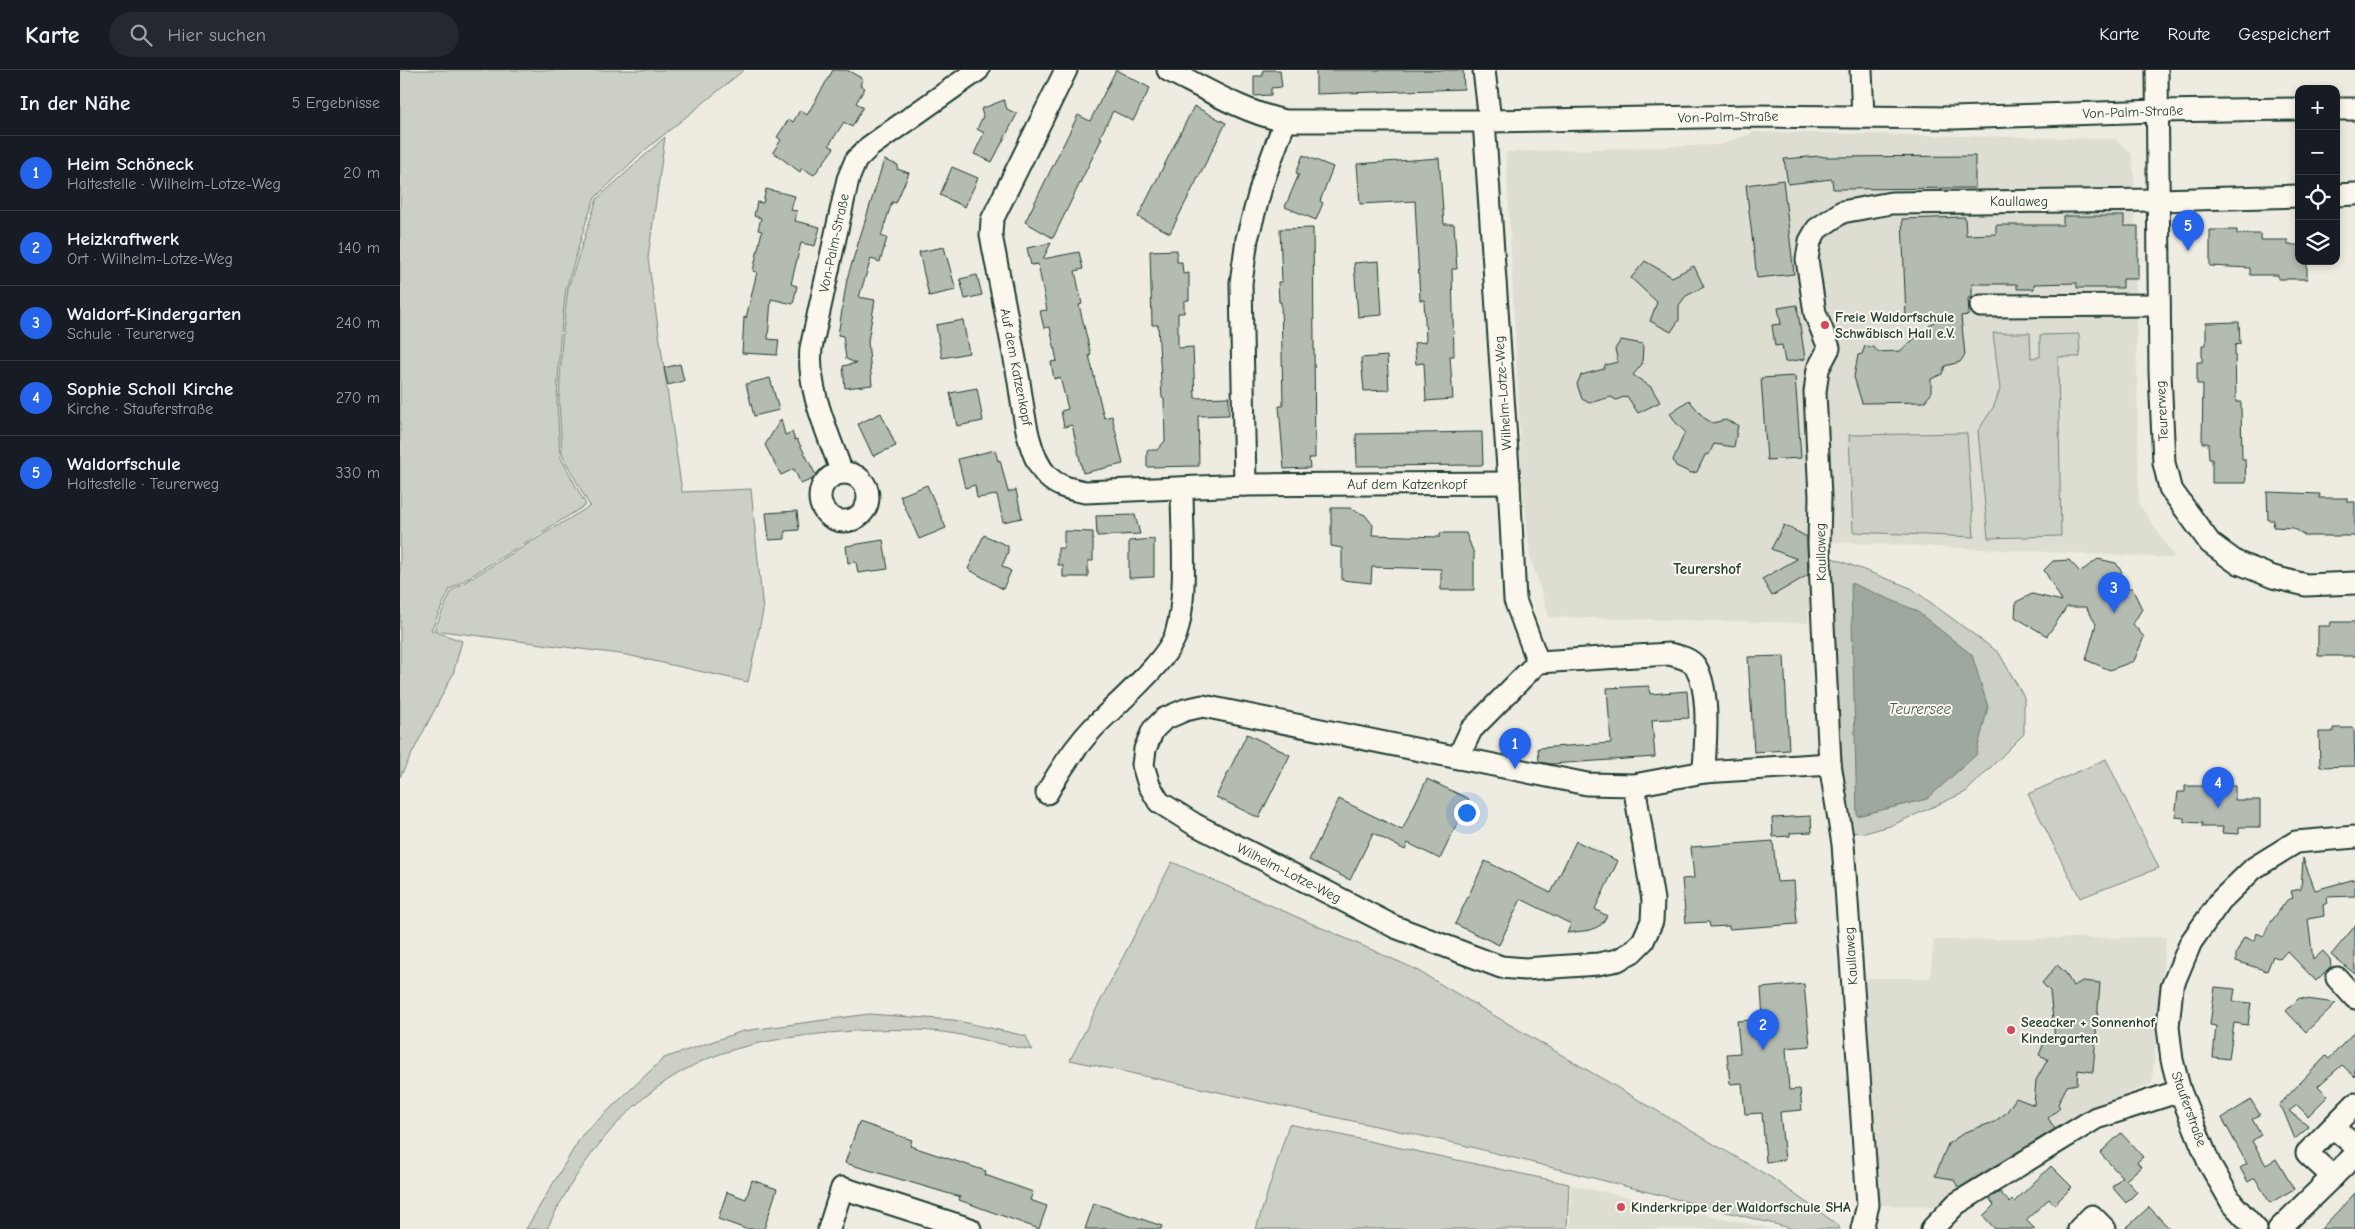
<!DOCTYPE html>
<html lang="de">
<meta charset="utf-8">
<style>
:root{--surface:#171b24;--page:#242831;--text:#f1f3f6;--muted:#9ea1a6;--line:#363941;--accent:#2563eb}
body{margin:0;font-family:"Comic Neue",sans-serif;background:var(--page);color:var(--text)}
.controls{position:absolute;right:15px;top:15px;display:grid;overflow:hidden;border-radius:10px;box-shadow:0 2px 8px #0003}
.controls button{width:45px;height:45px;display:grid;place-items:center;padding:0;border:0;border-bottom:1px solid var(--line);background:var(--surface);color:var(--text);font:25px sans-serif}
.you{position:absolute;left:1066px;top:742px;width:18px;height:18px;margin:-12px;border:4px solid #fff;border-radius:50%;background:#1a73e8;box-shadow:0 0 0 8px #1a73e833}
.badge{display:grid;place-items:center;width:32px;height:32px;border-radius:50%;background:var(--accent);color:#fff;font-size:16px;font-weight:700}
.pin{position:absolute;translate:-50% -41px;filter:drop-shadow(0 1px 2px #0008)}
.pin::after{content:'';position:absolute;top:26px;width:18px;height:15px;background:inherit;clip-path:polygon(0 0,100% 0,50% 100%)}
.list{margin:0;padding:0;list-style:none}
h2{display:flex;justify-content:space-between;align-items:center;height:65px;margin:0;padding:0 20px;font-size:21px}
h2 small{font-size:16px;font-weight:400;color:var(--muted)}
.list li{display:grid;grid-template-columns:32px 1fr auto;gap:15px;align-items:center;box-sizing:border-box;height:75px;padding:0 20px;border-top:1px solid var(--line)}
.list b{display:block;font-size:19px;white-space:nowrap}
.list p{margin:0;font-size:16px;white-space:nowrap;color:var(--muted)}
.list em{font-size:16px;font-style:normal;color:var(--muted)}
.icon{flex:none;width:28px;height:28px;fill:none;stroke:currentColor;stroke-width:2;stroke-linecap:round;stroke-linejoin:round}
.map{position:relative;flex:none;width:1955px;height:1159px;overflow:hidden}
header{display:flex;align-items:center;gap:30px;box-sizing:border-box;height:70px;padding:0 25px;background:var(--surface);border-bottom:1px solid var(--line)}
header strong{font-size:24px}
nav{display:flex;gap:28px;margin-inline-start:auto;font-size:18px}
.search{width:350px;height:45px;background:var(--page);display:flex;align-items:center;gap:12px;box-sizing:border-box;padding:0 18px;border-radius:28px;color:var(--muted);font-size:19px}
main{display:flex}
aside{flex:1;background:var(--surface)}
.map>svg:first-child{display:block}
.built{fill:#ddddd2}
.green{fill:#cbcfc4;stroke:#75867c}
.water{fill:#9fa89f;stroke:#6c7d74}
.building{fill:#b4bbb0;stroke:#1f3d34}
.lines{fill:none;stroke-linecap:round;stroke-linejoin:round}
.minor-casing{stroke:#1f3d34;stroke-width:25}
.minor{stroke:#fbf7ec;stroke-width:21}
.poi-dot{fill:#d1495b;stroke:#fbf7ec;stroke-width:2}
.labels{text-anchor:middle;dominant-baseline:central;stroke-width:4;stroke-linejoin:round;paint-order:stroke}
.street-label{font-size:14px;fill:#1f3d34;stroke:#fbf7ec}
.poi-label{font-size:14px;font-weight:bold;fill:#1f3d34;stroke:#fbf7ec;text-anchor:start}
.neighbourhood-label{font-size:15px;font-weight:bold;fill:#1f3d34;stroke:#fbf7ec}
.water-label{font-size:15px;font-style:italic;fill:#455d54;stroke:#fbf7ec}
</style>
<header>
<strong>Karte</strong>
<div class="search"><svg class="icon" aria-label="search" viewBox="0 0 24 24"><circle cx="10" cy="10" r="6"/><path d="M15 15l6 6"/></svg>Hier suchen</div>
<nav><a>Karte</a><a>Route</a><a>Gespeichert</a></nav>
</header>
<main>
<aside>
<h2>In der Nähe<small>5 Ergebnisse</small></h2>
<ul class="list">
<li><span class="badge">1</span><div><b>Heim Schöneck</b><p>Haltestelle · Wilhelm-Lotze-Weg</p></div><em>20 m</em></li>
<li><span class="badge">2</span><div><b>Heizkraftwerk</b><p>Ort · Wilhelm-Lotze-Weg</p></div><em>140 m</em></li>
<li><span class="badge">3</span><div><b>Waldorf-Kindergarten</b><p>Schule · Teurerweg</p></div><em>240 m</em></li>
<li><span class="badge">4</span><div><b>Sophie Scholl Kirche</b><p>Kirche · Stauferstraße</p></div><em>270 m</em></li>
<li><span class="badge">5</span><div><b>Waldorfschule</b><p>Haltestelle · Teurerweg</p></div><em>330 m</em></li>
</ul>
</aside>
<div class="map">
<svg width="1955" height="1159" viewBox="0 0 1955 1159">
<rect width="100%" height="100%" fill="#eeece1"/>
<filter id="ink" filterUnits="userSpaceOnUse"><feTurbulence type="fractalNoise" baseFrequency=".02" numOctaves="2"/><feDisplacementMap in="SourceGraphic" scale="10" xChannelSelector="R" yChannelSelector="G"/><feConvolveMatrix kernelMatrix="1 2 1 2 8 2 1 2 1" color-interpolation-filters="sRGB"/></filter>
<g filter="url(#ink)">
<!-- built -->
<g class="built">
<polygon points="1355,62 1715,69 1731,83 1734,101 1739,434 1775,488 1413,471 1408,553 1149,547 1130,486 1122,409 1106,82 1320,75"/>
<polygon points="1766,867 1752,1013 1705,1032 1658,1068 1548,1136 1475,1135 1463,908 1530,908 1534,870"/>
<polygon points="1171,1115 1372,1159 1170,1159"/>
</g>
<!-- green -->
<g class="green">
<polygon points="0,0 344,0 240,84 195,128 186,152 166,219 160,269 157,331 160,386 186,435 50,519 31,560 62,571 53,604 0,707"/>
<polygon points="265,67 248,188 282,422 351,419 363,541 348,612 227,585 34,560 52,520 190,436 162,385 159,331 162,269 168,218 197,129"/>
<polygon points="1593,263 1630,263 1631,288 1640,287 1640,265 1679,264 1680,287 1658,287 1661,466 1588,468 1578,361 1594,336 1600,319"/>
<polygon points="1567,363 1574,467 1453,462 1449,365"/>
<polygon points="1430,487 1511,518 1599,583 1624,627 1624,664 1566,722 1490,756 1465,763 1446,762"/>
<polygon points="1706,689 1759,798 1680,828 1628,724"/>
<polygon points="772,792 1013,898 1372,1108 1438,1155 1440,1159 1394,1159 1059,1074 670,990"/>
<path d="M469 944 554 950 626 966 632 980C598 975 565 963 531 961 497 958 463 960 429 963 389 967 345 973 307 989 233 1020 180 1089 147 1159H126L182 1065 264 988 343 961Z"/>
<polygon points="889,1054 1169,1114 1167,1159 856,1159"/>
</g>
<!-- water -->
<polygon class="water" points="1451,513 1515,540 1572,585 1588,637 1576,685 1527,729 1457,746"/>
<!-- building -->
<g class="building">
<polygon points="433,0 447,0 463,9 460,15 465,18 456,33 463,37 452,57 444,52 429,75 434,78 414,105 402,98 400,102 373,82 381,70 377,67 389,49 393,52 400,40 407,45"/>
<polygon points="716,0 750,18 733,51 713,41 700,67 702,68 653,168 625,152 678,45 690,51"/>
<polygon points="863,0 880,0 882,17 871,18 871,25 854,26 854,6 863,6"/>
<polygon points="922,0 1063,0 1064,19 916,24 916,1"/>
<polygon points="604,30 607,39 617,44 592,92 574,84 584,63 577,59 583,46 581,39"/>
<polygon points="794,36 826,53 770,163 738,147"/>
<polygon points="903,85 933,97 920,131 923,133 916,150 885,137 899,104 896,103"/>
<polygon points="1420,86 1425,87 1575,86 1575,118 1433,119 1432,109 1388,114 1384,89"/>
<polygon points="1039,88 1044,154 1054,154 1057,199 1052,199 1054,286 1050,286 1053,329 1026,331 1024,293 1016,294 1014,273 1026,272 1024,230 1020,230 1015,131 960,134 957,94"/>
<polygon points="484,90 498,95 497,99 509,103 496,133 492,132 481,166 487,168 480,192 471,189 459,227 475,230 468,271 472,315 445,318 443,296 456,293 446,289 443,266 438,265 447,209"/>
<polygon points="552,97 578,108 565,137 540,125"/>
<polygon points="1383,110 1394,204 1357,208 1346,115"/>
<polygon points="366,119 395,126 391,140 397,141 395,151 420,157 415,176 401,173 391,214 397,216 393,234 371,229 368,269 379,270 377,285 342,283 344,247 346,248 357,202 353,201 362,161 358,160 361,148 354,146 357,132 363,133"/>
<polygon points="1663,146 1724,146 1724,156 1738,156 1738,209 1723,209 1723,218 1677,218 1677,213 1634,214 1634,219 1617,219 1617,214 1572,214 1572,228 1568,228 1569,245 1561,246 1565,285 1560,292 1545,296 1542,304 1531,309 1531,324 1524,332 1462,333 1454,307 1458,285 1462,284 1465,276 1473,277 1479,282 1500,281 1540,247 1506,248 1502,149 1565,147 1566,165 1596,164 1596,155 1663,155"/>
<polygon points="913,158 915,388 909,388 910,398 884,399 879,336 883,336 881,232 879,232 878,212 882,212 880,159"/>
<polygon points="1810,160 1837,160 1837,164 1861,164 1861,170 1888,170 1888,175 1899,175 1899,191 1907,191 1907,209 1878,209 1878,205 1850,205 1850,198 1810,196"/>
<polygon points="651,173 643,189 679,182 683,199 675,201 682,234 679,235 691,285 689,285 704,348 712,346 723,394 683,403 672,355 664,357 661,341 668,339 660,307 654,309 651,292 657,291 650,257 644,258 642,250 640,241 647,240 638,194 631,195 627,178"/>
<polygon points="544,177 556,220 529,226 519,182"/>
<polygon points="777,180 777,192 782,192 783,204 789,203 789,230 784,231 784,243 778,243 778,278 793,277 795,328 829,327 829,345 798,346 799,396 747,397 747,380 757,380 765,371 764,328 762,328 758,255 752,255 750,181"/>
<polygon points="979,191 982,245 958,247 954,193"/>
<polygon points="1245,191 1272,207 1294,196 1304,217 1286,226 1279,235 1279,250 1271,262 1250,251 1257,232 1231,208"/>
<polygon points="577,205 582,225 565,229 560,209"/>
<polygon points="1397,235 1405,289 1385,292 1382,275 1375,276 1372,255 1381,254 1378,238"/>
<polygon points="563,250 569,283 542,288 536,255"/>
<polygon points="1839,252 1840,274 1835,275 1836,332 1841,332 1842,389 1845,389 1846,413 1812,413 1812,389 1809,389 1808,373 1802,373 1803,314 1797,314 1797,292 1802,292 1802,275 1806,275 1806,253"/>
<polygon points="1221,270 1243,274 1242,294 1233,305 1251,317 1260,332 1238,343 1227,326 1216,330 1211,327 1189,333 1182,329 1177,314 1181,305 1204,299 1205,295 1218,292 1215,279"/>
<polygon points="987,286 989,320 964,321 961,288"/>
<polygon points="280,294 284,311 268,315 264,298"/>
<polygon points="1395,306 1401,388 1367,390 1361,308"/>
<polygon points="370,308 379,340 354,346 346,314"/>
<polygon points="577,318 583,351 557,356 550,323"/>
<polygon points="1289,330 1304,348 1313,353 1325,350 1338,355 1334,377 1314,374 1309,384 1305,385 1297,402 1291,403 1276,396 1273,390 1285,362 1276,353 1270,343"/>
<polygon points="481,343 496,376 473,386 458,354"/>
<polygon points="381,349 385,365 392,362 395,370 397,369 417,407 401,414 394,399 381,405 365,375"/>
<polygon points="1082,362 1083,395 957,396 956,364"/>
<polygon points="595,380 598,391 600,390 608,422 616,420 622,448 603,452 597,425 577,428 575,415 565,418 558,389"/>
<polygon points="527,415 546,458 519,469 500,426"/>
<polygon points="1867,422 1920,424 1919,428 1947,428 1947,432 1955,432 1955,466 1906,466 1893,458 1873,457 1874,450 1868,450"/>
<polygon points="931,438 950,438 965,445 973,455 972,465 1040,467 1040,463 1066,463 1074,484 1074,520 1041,520 1041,499 972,497 971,513 942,510 942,478 931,476"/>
<polygon points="397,441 399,460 385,461 385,469 369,470 366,443"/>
<polygon points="735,445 740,464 697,466 696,446"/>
<polygon points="1384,455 1407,467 1408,505 1372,526 1362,509 1397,489 1371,479"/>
<polygon points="664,461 693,462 693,491 688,491 688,507 663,507 663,495 658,495 658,478 664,478"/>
<polygon points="584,465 608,476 608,482 602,496 611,501 603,519 568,499"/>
<polygon points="754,469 754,507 729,508 729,471"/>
<polygon points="483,470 488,499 458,503 456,492 448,493 446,476"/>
<polygon points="1698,489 1716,493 1722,502 1710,519 1732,518 1742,539 1733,554 1744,567 1734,591 1710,600 1686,590 1696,554 1686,537 1667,537 1647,566 1615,547 1616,532 1632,524 1662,531 1644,500 1653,491 1669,490 1680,502"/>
<polygon points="1931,552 1955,552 1955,586 1918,586 1918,556 1930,556"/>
<polygon points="1384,586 1389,680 1354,682 1348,587"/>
<polygon points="1249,616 1250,624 1287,621 1289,648 1252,650 1255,687 1151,694 1139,692 1138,678 1211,673 1207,618"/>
<polygon points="1933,658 1954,658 1955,696 1920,697 1919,662 1933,662"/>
<polygon points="847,664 890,685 859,748 816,727"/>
<polygon points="1027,709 1069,729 1040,789 1008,773 1005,780 973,763 950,810 909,790 939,729 1002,760"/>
<polygon points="1785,716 1835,716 1835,730 1860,730 1860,757 1839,757 1839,764 1822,763 1823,757 1802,757 1802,753 1784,752 1784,748 1775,747 1778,722 1785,722"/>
<polygon points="1411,746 1412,762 1390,763 1390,766 1373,767 1372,748"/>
<polygon points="1176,771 1218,791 1195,839 1207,846 1201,855 1191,860 1167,863 1171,854 1121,829 1099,875 1055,854 1085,791 1151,823"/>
<polygon points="1373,771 1377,812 1394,811 1397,854 1329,859 1329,856 1310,857 1309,852 1286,853 1282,809 1294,808 1291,777"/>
<polygon points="1903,788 1915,820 1955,809 1955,826 1926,827 1927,833 1923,835 1924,846 1908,849 1913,890 1923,881 1930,889 1931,896 1916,911 1887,881 1880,889 1873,886 1867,901 1836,891 1836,884 1844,867 1854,871 1856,863 1864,866 1868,856 1887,830 1893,828 1891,821 1901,819"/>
<polygon points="1955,856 1955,904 1931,885"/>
<polygon points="1657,895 1665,902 1673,916 1683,911 1700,913 1693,1002 1678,1000 1677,1014 1667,1016 1658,1034 1660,1038 1648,1048 1655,1059 1559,1118 1553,1109 1535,1106 1548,1074 1565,1062 1594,1052 1606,1043 1616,1028 1634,1035 1636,1010 1648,989 1639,985 1647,966 1655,970 1650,921 1642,913"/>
<polygon points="1404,914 1410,976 1386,978 1389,1020 1400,1019 1402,1040 1380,1042 1385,1090 1366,1092 1362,1043 1345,1044 1342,1013 1330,1014 1327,984 1340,983 1337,951 1363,949 1361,918"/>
<polygon points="1815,917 1835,919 1833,931 1851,933 1848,955 1834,953 1829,989 1813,987 1816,956 1810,955"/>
<polygon points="1899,928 1936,933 1906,962 1886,941"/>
<polygon points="1955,961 1955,1007 1942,995 1918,1016 1928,1026 1908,1046 1897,1035 1889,1041 1909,1057 1895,1069 1883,1040 1879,1035 1926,986 1929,989"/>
<polygon points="1851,1030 1860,1045 1852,1049 1861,1065 1852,1071 1866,1095 1876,1089 1894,1119 1870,1133 1855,1108 1848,1112 1840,1098 1847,1094 1822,1048"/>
<polygon points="459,1052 512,1070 510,1076 586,1101 585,1105 633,1122 630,1130 647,1136 639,1159 559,1130 560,1127 445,1093"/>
<polygon points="1721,1063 1743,1087 1737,1092 1741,1097 1726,1110 1737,1122 1726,1133 1712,1117 1722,1107 1700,1083"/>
<polygon points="1651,1096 1672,1117 1654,1135 1649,1129 1626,1150 1635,1159 1595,1159 1583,1146 1594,1135 1589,1128 1600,1122 1610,1133 1612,1130 1614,1132"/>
<polygon points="352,1110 377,1119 364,1159 346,1159 318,1149 327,1122 346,1129"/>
<polygon points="1955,1123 1955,1159 1921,1159"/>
<polygon points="694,1133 762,1156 761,1159 685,1159"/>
<polygon points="1749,1137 1770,1159 1725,1159"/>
</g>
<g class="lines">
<!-- minor casing -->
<g class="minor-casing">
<g id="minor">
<path d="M666 0 592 150 591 165C600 210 608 255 617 300 623 331 625 382 647 406 658 417 671 419 685 422L845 415 1109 413"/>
<path d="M768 0C806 19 843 42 885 51H1090L1351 46 1554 48 1757 41 1899 39"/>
<polyline points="1084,0 1090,51"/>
<polyline points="1461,0 1463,47"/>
<polyline points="1757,0 1760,302 1764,393 1770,418 1810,473 1836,492 1873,507 1906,515 1955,513"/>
<polyline points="1936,39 1955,39"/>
<path d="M1084 51 1109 413 1115 530 1138 592 1269 584C1278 586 1290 588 1296 597 1311 624 1305 672 1304 702"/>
<polyline points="1936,125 1955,124"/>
<polyline points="1581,236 1759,235"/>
<circle cx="444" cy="427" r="24"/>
<path d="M442 403C428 362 407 321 411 278L448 109 456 90 469 77 578 0"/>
<polyline points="845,415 841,213 847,169 862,114 885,51"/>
<polyline points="1058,688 1071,660 1138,592"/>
<polyline points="1234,715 1253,830 1252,851 1243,871 1232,882 1218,890 1198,894 1125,899 1101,897 995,857 794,754 759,732 749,715 743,695 745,679 753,660 764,649 785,640 803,636 1187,714 1234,715 1304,702 1430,694"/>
<path d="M647 723C660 700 675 677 693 658 716 634 766 593 776 564 788 525 782 462 782 419"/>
<polyline points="1937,908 1955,928"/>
<polyline points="1933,1057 1955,1076"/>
<polyline points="1933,1107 1907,1083 1955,1034"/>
<polyline points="429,1159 442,1118 570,1159"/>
<polyline points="1462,1159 1468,1135 1443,774 1430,694 1419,474 1420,427 1415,322 1418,299 1429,278 1415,243 1407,189 1410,171 1417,159 1442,142 1491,133 1759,130 1899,126"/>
<polyline points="1532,1159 1556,1134 1696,1048 1780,1021"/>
<polyline points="1679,1159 1692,1146 1705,1159"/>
<polyline points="1856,1159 1832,1133 1809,1093 1780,1021 1772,990 1768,957 1772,917 1791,872 1821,830 1854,798 1896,772 1955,767"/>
<polyline points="1879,1159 1955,1085"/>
</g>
</g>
<!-- minor -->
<use href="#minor" class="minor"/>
</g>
</g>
<!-- markers -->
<g class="poi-dot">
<circle cx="1425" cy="255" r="5"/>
<circle cx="1611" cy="960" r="5"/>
<circle cx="1221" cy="1137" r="5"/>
</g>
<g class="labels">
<!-- street labels -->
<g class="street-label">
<text transform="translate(1733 42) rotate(-2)">Von-Palm-Straße</text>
<text transform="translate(1328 47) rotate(-1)">Von-Palm-Straße</text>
<text x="1619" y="131">Kaullaweg</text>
<text transform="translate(434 173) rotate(-78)">Von-Palm-Straße</text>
<text transform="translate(616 297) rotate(79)">Auf dem Katzenkopf</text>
<text transform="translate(1103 323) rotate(-94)">Wilhelm-Lotze-Weg</text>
<text transform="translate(1762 341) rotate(-93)">Teurerweg</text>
<text x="1007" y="414">Auf dem Katzenkopf</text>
<text transform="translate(1421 482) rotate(-91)">Kaullaweg</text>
<text transform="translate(889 803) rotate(27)">Wilhelm-Lotze-Weg</text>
<text transform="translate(1451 886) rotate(-94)">Kaullaweg</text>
<text transform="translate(1789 1039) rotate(70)">Stauferstraße</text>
</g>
<!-- poi labels -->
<g class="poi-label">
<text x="1435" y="247">Freie Waldorfschule<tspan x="1435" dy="16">Schwäbisch Hall e.V.</tspan></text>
<text x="1621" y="952">Seeacker + Sonnenhof<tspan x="1621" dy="16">Kindergarten</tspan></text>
<text x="1231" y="1137">Kinderkrippe der Waldorfschule SHA</text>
</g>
<!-- neighbourhood labels -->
<g class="neighbourhood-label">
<text x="1307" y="499">Teurershof</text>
</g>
<!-- water labels -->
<g class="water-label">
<text x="1520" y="639">Teurersee</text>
</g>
</g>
</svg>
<div class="controls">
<button>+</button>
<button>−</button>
<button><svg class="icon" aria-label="locate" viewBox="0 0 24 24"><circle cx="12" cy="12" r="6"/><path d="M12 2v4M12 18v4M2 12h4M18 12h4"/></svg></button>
<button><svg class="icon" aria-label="layers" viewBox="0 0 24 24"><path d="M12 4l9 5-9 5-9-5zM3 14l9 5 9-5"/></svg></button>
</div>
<div class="you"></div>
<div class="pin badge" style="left:1115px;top:699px">1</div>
<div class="pin badge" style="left:1363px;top:980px">2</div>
<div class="pin badge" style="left:1714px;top:543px">3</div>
<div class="pin badge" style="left:1818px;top:738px">4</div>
<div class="pin badge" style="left:1788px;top:181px">5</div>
</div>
</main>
